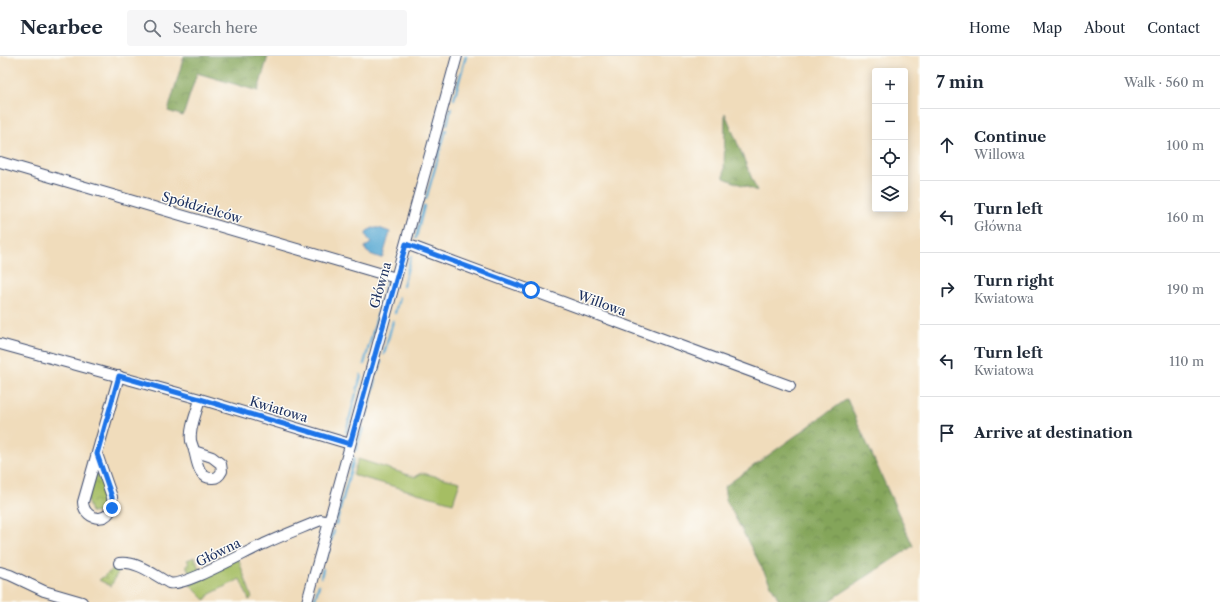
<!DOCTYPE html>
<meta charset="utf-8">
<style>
:root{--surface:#fff;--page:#f6f6f7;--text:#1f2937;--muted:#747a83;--line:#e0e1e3}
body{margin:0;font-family:"Libre Caslon Text",serif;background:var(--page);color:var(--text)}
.controls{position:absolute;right:12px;top:12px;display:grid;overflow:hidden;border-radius:4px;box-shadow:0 2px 10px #0003}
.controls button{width:36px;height:36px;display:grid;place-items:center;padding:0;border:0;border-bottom:1px solid var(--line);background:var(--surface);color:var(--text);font:20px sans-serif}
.stop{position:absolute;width:12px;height:12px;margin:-9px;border:3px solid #1a73e8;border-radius:50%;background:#fff}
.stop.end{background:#1a73e8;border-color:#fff;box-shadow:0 1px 4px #0008}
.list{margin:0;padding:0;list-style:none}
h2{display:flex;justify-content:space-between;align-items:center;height:52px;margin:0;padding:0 16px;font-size:17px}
h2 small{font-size:13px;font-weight:400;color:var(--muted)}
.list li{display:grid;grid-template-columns:26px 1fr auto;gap:12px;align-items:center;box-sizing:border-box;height:72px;padding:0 16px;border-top:1px solid var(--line)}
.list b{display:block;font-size:15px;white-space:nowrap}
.list p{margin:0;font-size:13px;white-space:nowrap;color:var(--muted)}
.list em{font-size:13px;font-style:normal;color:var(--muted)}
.icon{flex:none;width:22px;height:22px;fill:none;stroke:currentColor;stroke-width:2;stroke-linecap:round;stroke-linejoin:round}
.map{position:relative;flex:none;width:920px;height:546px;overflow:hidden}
header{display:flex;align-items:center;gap:24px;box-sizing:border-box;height:56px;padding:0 20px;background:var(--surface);border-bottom:1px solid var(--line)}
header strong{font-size:19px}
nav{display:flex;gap:22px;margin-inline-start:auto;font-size:14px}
.search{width:280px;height:36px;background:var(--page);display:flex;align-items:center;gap:10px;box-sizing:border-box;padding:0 14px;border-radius:4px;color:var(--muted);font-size:15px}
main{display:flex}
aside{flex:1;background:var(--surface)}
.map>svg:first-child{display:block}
.grass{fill:#a5be64;stroke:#607661}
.forest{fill:url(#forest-crowns);stroke:#506a5c}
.park{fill:url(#park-crowns);stroke:#607661}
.garden{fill:url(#garden-dots);stroke:#607661}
.water{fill:#59a9d3;stroke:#3a6c98}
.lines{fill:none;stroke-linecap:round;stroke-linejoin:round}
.stream{stroke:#59a9d3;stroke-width:2.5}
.minor-casing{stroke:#3b496c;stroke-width:12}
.minor{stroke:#fff;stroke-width:10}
.route{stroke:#1a73e8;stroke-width:5}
.labels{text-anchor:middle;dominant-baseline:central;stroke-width:3;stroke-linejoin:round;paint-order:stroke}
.street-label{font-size:13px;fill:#1b2f5e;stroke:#fdfcf7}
</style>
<header>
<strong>Nearbee</strong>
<div class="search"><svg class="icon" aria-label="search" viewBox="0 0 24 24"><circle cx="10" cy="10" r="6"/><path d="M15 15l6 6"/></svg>Search here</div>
<nav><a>Home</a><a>Map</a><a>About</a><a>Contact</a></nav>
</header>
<main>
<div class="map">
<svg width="920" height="546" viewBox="0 0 920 546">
<defs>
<pattern id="forest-crowns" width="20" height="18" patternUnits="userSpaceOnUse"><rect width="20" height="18" fill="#84a55a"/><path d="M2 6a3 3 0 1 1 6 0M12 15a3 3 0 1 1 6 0" fill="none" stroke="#6b874e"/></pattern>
<pattern id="park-crowns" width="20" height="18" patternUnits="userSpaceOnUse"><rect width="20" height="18" fill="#a5be64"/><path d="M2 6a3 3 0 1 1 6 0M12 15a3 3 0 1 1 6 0" fill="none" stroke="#869b56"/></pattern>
<pattern id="garden-dots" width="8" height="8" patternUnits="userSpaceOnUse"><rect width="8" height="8" fill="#a5be64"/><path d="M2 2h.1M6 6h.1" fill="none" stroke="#869b56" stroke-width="1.8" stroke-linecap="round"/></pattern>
</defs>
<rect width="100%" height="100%" fill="#fdfcf7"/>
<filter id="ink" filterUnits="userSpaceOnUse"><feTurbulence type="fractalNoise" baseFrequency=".025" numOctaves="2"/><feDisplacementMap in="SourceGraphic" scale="8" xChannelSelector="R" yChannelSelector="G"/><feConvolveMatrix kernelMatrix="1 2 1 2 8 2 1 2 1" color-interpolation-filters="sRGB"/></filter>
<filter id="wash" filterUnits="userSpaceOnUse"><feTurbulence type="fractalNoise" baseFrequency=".012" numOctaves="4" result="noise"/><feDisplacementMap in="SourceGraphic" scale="16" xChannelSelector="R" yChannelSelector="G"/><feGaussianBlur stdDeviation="0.9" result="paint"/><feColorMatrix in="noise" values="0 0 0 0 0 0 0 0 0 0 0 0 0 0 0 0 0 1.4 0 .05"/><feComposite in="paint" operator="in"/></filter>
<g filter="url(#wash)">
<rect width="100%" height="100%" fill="#f0dcbb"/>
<!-- grass -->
<g class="grass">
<polygon points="358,403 415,421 422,417 460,426 453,447 353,419"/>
<polygon points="238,502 252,542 249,544 240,523 210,538 205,544 190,529"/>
</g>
<!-- forest -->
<g class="forest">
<polygon points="184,0 268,0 258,35 197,17 183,60 168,55"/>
<polygon points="725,57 757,135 724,122"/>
<polygon points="847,343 913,490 828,546 780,546 726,444 724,431"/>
</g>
<!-- park -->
<polygon class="park" points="95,415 100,415 109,443 105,458 91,456 87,444"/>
<!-- garden -->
<g class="garden">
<polygon points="195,501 200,516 191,520 186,509 189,507 187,504"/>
<polygon points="117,510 121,510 111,530 99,524"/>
</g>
<!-- water -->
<polygon class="water" points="373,172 379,172 390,176 383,200 381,202 370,198 366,195 365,191 370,188 371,186 367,181 366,178 367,175"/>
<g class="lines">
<!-- stream -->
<g class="stream">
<polyline points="454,43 466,0"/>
<polyline points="447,69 451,52"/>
<polyline points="426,143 446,74"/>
<polyline points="416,182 424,150"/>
<polyline points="403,230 411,200"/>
<polyline points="395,257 399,242"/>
<polyline points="384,298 393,265"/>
<polyline points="364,308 387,225"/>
<polyline points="378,316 381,306"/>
<polyline points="357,335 361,319"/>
<polyline points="365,364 376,324"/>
<polyline points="346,376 356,338"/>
<polyline points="356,394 363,372"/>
<polyline points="336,468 354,402"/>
<polyline points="326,502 334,475"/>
<polyline points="321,521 323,513"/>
<polyline points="314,546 319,529"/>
</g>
</g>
</g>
<g filter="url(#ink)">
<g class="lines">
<!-- minor casing -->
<g class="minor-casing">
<g id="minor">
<polyline points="0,106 396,222"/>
<polyline points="406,188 790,330"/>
<polyline points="0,288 200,343 350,388"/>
<path d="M194 395 212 401 221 408 222 415C220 419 218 422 213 422 198 423 197 405 194 394 193 391 192 388 191 385 189 372 197 356 200 343"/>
<path d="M97 398 112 441C116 469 84 467 83 446L119 320"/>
<path d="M119 507C138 505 154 519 169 527 183 532 247 495 264 488 283 479 302 472 321 464L329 466"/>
<polyline points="0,516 10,519 44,535 82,546"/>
<polyline points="307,546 457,0"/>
</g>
</g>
<!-- minor -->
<use href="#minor" class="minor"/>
</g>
</g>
<g class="lines" filter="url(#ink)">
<!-- route -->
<polyline class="route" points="112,452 112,441 97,398 119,320 200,343 350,388 406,188 531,234"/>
</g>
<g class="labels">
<!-- street labels -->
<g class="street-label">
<text transform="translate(202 151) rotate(16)">Spółdzielców</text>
<text transform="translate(380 229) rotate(-74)">Główna</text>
<text transform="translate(602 247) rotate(20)">Willowa</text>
<text transform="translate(279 353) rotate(17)">Kwiatowa</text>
<text transform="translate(218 496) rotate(-26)">Główna</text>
</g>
</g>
</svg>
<div class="controls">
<button>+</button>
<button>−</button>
<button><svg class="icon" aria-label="locate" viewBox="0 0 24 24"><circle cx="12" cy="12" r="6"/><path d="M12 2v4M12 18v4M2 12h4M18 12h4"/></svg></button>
<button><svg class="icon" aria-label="layers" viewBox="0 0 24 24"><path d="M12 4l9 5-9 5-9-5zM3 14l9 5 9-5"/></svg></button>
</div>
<div class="stop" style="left:531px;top:234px"></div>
<div class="stop end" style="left:112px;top:452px"></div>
</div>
<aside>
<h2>7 min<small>Walk · 560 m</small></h2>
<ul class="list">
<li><svg class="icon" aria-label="ahead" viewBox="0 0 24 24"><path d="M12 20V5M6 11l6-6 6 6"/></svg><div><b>Continue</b><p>Willowa</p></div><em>100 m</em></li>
<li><svg class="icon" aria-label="left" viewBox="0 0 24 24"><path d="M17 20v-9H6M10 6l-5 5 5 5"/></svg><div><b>Turn left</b><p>Główna</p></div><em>160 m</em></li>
<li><svg class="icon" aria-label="right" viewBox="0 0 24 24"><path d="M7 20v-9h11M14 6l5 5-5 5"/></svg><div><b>Turn right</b><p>Kwiatowa</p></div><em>190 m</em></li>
<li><svg class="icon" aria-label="left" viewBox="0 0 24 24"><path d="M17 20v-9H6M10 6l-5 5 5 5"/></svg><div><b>Turn left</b><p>Kwiatowa</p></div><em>110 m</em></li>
<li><svg class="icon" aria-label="arrive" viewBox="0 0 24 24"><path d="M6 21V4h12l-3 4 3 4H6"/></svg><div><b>Arrive at destination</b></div></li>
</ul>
</aside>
</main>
